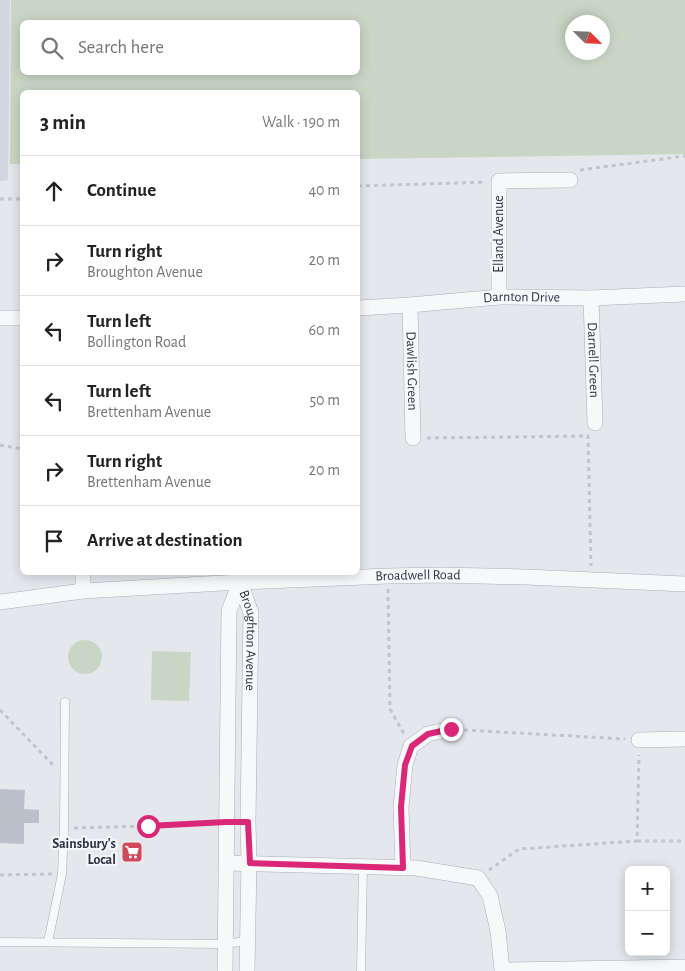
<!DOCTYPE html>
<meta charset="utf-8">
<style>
:root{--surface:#fff;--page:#f6f6f6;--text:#222;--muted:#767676;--line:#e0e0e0}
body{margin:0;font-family:"Alegreya Sans",sans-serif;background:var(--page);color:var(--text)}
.controls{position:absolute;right:15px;bottom:15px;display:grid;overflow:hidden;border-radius:8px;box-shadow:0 2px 12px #0003}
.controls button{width:45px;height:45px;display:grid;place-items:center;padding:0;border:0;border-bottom:1px solid var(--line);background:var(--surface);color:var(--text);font:25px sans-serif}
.compass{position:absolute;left:565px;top:15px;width:45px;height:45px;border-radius:50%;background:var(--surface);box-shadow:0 2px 12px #0003;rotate:114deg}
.stop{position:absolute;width:15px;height:15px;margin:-11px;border:4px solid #db2777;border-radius:50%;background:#fff}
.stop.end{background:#db2777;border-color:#fff;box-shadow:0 1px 5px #0008}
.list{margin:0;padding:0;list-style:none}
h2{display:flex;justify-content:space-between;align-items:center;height:65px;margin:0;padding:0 20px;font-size:21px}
h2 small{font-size:16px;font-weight:400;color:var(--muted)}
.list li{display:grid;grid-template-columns:32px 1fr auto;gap:15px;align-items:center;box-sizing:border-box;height:70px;padding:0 20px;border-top:1px solid var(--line)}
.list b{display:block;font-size:19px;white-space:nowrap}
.list p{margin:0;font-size:16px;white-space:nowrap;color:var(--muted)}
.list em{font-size:16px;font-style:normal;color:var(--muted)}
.icon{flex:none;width:28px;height:28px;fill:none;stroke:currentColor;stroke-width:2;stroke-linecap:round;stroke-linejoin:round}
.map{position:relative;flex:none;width:685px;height:971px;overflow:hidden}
.search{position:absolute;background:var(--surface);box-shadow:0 2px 12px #0003;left:20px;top:20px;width:340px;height:55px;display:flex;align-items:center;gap:12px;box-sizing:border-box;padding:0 18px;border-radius:8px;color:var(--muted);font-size:19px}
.panel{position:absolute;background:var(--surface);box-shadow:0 2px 12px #0003;left:20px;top:90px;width:340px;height:485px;border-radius:8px}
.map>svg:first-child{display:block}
.built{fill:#d2d6de}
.green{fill:#c9d6c5;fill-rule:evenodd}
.building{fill:#bbc0ca}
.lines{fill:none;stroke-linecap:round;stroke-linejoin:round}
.lane-casing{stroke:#a9aeb7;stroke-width:9}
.street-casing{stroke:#a9aeb7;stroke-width:16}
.path{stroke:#c2c5cb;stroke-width:3;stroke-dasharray:4 4;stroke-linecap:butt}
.lane{stroke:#f7f8fa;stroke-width:8}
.street{stroke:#f7f8fa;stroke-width:15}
.route{stroke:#db2777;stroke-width:6}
.labels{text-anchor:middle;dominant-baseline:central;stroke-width:4.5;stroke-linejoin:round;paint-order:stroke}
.street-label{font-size:14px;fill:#2b3445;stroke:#f4f6f9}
.poi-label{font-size:14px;font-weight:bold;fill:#2b3445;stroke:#f4f6f9;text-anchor:end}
</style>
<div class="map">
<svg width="685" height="971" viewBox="0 0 685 971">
<rect width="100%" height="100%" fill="#e4e7ec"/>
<!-- built -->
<polygon class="built" points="0,0 10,0 8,180 0,181"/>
<!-- green -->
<g class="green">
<path d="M11 0H685V154L358 159V92H22V164H10ZM22 22H358V72H22ZM572 22H602V52H572Z"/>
<circle cx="85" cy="657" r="17"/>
<polygon points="152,651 191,652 189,701 151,700"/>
</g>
<!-- building -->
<polygon class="building" points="0,789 25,790 24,809 39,810 39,823 24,823 24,844 0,843"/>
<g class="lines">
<!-- lane casing -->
<g class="lane-casing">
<g id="lane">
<polyline points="0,942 224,944 247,941"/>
<polyline points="48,942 62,874 64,828 65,702"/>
<polyline points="361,971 363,867"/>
</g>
</g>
<!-- street casing -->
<g class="street-casing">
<g id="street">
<polyline points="499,297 499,181 570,180"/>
<path id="s1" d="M591 298 595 423"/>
<path id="s2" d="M410 305 413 438"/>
<path id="s3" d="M358 308 410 305 499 297 591 298 685 294"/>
<polyline points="0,318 22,318"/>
<path id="s4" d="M240 582 251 613 248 822 249 863 247 971"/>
<polyline points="83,591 83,572"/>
<path id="s5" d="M0 602 83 591 240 582 388 576 441 575 526 577 685 584"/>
<polyline points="639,740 685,739"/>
<polyline points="227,863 416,868 478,878 490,896 498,931 502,970 685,967"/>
<polyline points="403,868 401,807 405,765 411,746 428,734 451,729"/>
<polyline points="225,971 229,611 240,582"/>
</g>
</g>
<!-- path -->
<g class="path">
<polyline points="580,170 685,156"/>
<polyline points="358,186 486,182"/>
<polyline points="0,199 22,199"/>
<polyline points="427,438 588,436 591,566"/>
<polyline points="0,445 22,449"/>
<polyline points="388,589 390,709 404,734"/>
<polyline points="0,710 53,765"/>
<polyline points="464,730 625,739"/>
<polyline points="74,828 148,826 212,822"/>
<polyline points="637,841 685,841"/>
<polyline points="489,870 519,849 637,841 639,755"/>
<polyline points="0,875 52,874"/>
</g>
<!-- lane -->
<use href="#lane" class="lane"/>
<!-- street -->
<use href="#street" class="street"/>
</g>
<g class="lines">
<!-- route -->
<polyline class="route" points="148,826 226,822 248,822 250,863 403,868 401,807 405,765 412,746 428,734 451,729"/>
</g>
<!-- icons -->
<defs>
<g id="supermarket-square" transform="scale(1.125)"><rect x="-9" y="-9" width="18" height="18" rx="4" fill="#d1495b" stroke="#f4f6f9"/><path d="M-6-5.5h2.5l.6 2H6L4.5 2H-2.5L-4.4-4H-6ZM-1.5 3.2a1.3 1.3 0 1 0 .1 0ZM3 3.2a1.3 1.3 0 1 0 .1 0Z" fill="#fff"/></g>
</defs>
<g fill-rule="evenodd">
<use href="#supermarket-square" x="132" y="852"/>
</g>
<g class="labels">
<!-- street labels -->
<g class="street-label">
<text transform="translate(499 234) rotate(-90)">Elland Avenue</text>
<text stroke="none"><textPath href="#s3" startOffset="164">Darnton Drive</textPath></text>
<text stroke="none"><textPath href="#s1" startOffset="62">Darnell Green</textPath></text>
<text stroke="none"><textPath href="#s2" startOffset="66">Dawlish Green</textPath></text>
<text stroke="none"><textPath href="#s5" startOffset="419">Broadwell Road</textPath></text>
<text stroke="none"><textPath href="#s4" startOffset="60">Broughton Avenue</textPath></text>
</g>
<!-- poi labels -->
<g class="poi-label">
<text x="116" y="844">Sainsbury's<tspan x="116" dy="16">Local</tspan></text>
</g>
</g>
</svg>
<div class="controls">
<button>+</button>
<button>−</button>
</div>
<svg class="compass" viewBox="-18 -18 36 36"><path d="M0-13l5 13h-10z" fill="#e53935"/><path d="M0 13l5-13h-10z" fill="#767676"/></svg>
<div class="stop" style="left:148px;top:826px"></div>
<div class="stop end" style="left:451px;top:729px"></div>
<div class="search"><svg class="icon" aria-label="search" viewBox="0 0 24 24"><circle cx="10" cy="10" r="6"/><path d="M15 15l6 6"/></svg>Search here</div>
<section class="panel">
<h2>3 min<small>Walk · 190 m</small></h2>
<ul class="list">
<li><svg class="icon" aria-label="ahead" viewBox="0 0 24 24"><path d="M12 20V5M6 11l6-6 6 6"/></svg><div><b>Continue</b></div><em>40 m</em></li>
<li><svg class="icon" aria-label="right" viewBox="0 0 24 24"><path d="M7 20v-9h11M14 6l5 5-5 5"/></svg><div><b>Turn right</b><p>Broughton Avenue</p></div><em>20 m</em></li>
<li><svg class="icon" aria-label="left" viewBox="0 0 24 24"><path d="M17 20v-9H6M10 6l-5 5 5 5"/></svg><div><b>Turn left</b><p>Bollington Road</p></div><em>60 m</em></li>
<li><svg class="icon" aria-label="left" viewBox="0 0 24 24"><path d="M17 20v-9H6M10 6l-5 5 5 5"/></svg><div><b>Turn left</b><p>Brettenham Avenue</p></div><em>50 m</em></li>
<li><svg class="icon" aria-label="right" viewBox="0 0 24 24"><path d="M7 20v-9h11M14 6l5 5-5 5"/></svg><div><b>Turn right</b><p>Brettenham Avenue</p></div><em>20 m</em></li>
<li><svg class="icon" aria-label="arrive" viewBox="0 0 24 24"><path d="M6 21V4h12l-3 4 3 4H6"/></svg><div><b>Arrive at destination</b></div></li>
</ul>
</section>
</div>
